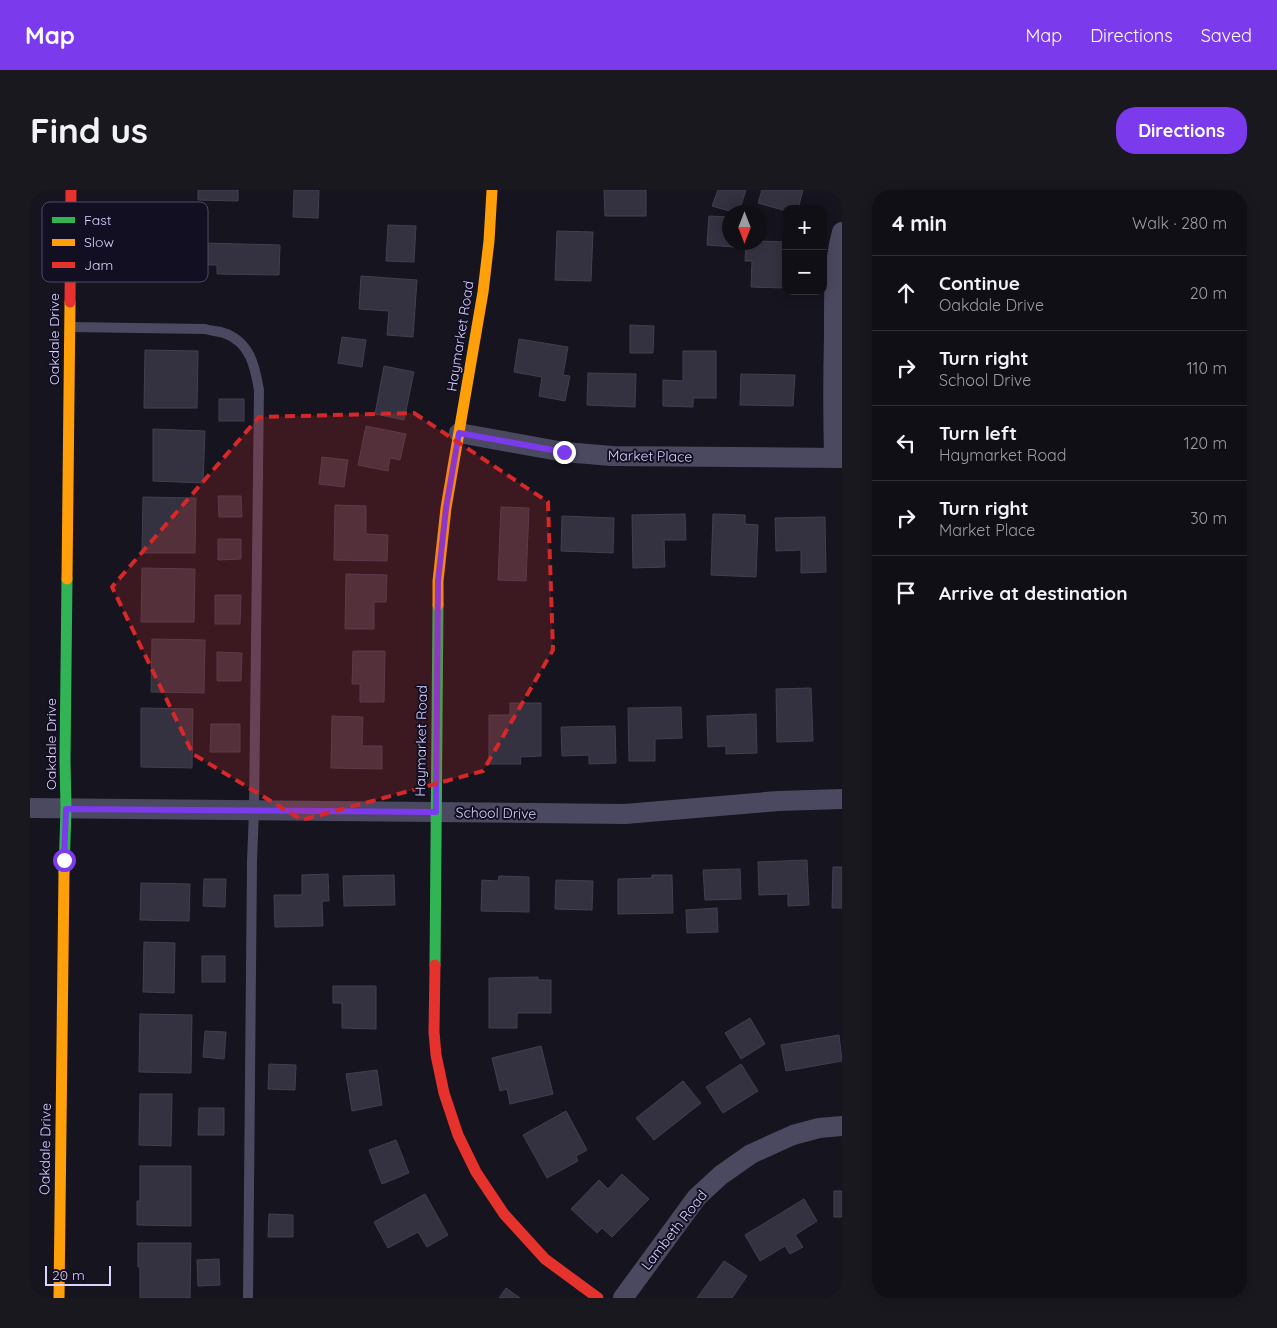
<!DOCTYPE html>
<meta charset="utf-8">
<style>
:root{--surface:#100f16;--page:#19181f;--text:#f1f3f6;--muted:#9c9ca1;--line:#302f35;--accent:#7c3aed}
body{margin:0;font-family:Quicksand,sans-serif;background:var(--page);color:var(--text)}
.controls{position:absolute;right:15px;top:15px;display:grid;overflow:hidden;border-radius:10px;box-shadow:0 2px 12px #0003}
.controls button{width:45px;height:45px;display:grid;place-items:center;padding:0;border:0;border-bottom:1px solid var(--line);background:var(--surface);color:var(--text);font:25px sans-serif}
.compass{position:absolute;left:692px;top:15px;width:45px;height:45px;border-radius:50%;background:var(--surface);box-shadow:0 2px 12px #0003;rotate:180deg}
.scale{position:absolute;left:15px;bottom:12px;width:66px;box-sizing:border-box;padding-left:5px;border:2px solid #d9d3fd;border-top:0;font-size:14px;line-height:18px;white-space:nowrap;color:#d9d3fd;-webkit-text-stroke:4px #130f23;paint-order:stroke}
.stop{position:absolute;width:15px;height:15px;margin:-11px;border:4px solid #7c3aed;border-radius:50%;background:#fff}
.stop.end{background:#7c3aed;border-color:#fff;box-shadow:0 1px 5px #0008}
.list{margin:0;padding:0;list-style:none}
h2{display:flex;justify-content:space-between;align-items:center;height:65px;margin:0;padding:0 20px;font-size:21px}
h2 small{font-size:16px;font-weight:400;color:var(--muted)}
.list li{display:grid;grid-template-columns:32px 1fr auto;gap:15px;align-items:center;box-sizing:border-box;height:75px;padding:0 20px;border-top:1px solid var(--line)}
.list b{display:block;font-size:19px;white-space:nowrap}
.list p{margin:0;font-size:16px;white-space:nowrap;color:var(--muted)}
.list em{font-size:16px;font-style:normal;color:var(--muted)}
.icon{flex:none;width:28px;height:28px;fill:none;stroke:currentColor;stroke-width:2;stroke-linecap:round;stroke-linejoin:round}
.map{position:relative;flex:none;width:812px;height:1108px;overflow:hidden;border-radius:20px}
header{display:flex;align-items:center;gap:30px;box-sizing:border-box;height:70px;padding:0 25px;background:var(--accent);color:#fff}
header strong{font-size:24px}
nav{display:flex;gap:28px;margin-inline-start:auto;font-size:18px}
.intro{display:flex;align-items:center;justify-content:space-between;box-sizing:border-box;height:120px;padding:0 30px}
h1{margin:0;font-size:35px}
.button{padding:12px 22px;border-radius:20px;background:var(--accent);color:#fff;font-size:18px;font-weight:700}
main{display:flex;gap:30px;padding:0 30px}
aside{flex:1;background:var(--surface);border-radius:20px;box-shadow:0 2px 12px #0003}
.map>svg:first-child{display:block}
.building{fill:#343240;stroke:#433e52}
.lines{fill:none;stroke-linecap:round;stroke-linejoin:round}
.lane{stroke:#4b495f;stroke-width:10}
.street{stroke:#4b495f;stroke-width:20}
.fast{stroke:#30b455;stroke-width:11}
.slow{stroke:#ff9f0a;stroke-width:11}
.jam{stroke:#e5322d;stroke-width:11}
.route{stroke:#7c3aed;stroke-width:6}
.marked{fill:#d62828;fill-opacity:0.2;stroke:#d62828;stroke-width:4;stroke-dasharray:10 6;stroke-linejoin:round}
.labels{text-anchor:middle;dominant-baseline:central;stroke-width:4;stroke-linejoin:round;paint-order:stroke}
.street-label{font-size:14px;fill:#d9d3fd;stroke:#130f23}
.key{fill:#130f23;stroke:#4e4a64;stroke-width:1}
.key-label{font-size:14px;fill:#d9d3fd}
</style>
<header>
<strong>Map</strong>
<nav><a>Map</a><a>Directions</a><a>Saved</a></nav>
</header>
<div class="intro"><h1>Find us</h1><a class="button">Directions</a></div>
<main>
<div class="map">
<svg width="812" height="1108" viewBox="0 0 812 1108">
<rect width="100%" height="100%" fill="#16141e"/>
<!-- building -->
<g class="building">
<polygon points="168,0 208,0 208,11 168,10"/>
<polygon points="264,0 289,0 288,28 263,27"/>
<polygon points="574,0 616,0 616,26 575,26"/>
<polygon points="688,0 716,0 709,22 703,22 682,16"/>
<polygon points="732,0 773,0 768,19 756,19 756,21 728,13"/>
<polygon points="679,26 700,27 700,52 704,52 704,57 677,55"/>
<polygon points="358,35 386,36 384,72 356,71"/>
<polygon points="527,41 563,42 561,91 525,90"/>
<polygon points="730,51 755,52 754,98 721,97 722,71 715,71 716,52 730,52"/>
<polygon points="173,53 250,55 249,85 187,84 187,75 173,75"/>
<polygon points="331,86 387,90 383,147 357,145 359,121 329,119"/>
<polygon points="600,135 624,136 623,163 600,163"/>
<polygon points="312,147 336,150 332,177 308,173"/>
<polygon points="489,149 538,157 533,185 540,186 535,211 509,206 512,187 484,182"/>
<polygon points="115,160 168,161 167,218 114,218"/>
<polygon points="653,161 686,161 686,208 663,208 663,217 633,216 633,190 653,191"/>
<polygon points="354,176 384,182 374,230 345,224"/>
<polygon points="558,183 606,184 605,217 557,215"/>
<polygon points="711,184 765,185 763,216 710,215"/>
<rect x="189" y="209" width="25" height="22"/>
<polygon points="336,236 376,244 370,270 360,268 358,281 328,275"/>
<polygon points="123,239 175,241 173,293 123,291"/>
<polygon points="292,267 318,270 314,297 289,294"/>
<polygon points="188,306 211,306 212,327 189,327"/>
<polygon points="113,307 166,308 165,363 112,363"/>
<polygon points="305,315 336,316 336,344 358,345 357,371 304,370"/>
<polygon points="471,317 499,318 496,391 468,390"/>
<polygon points="655,324 656,350 634,350 635,377 603,378 602,325"/>
<polygon points="683,324 715,325 715,334 728,335 726,387 681,385"/>
<polygon points="532,326 584,328 583,363 531,361"/>
<polygon points="795,327 796,382 771,383 771,360 746,361 745,328"/>
<polygon points="188,349 211,349 211,369 188,370"/>
<polygon points="112,378 165,379 164,432 111,432"/>
<polygon points="316,384 357,385 356,412 344,412 344,439 315,439"/>
<polygon points="185,405 211,405 210,434 185,434"/>
<polygon points="122,449 175,450 174,503 121,502"/>
<polygon points="323,461 355,461 354,512 330,512 330,494 322,494"/>
<polygon points="187,462 212,463 211,491 187,491"/>
<polygon points="781,498 783,551 747,552 746,499"/>
<polygon points="480,513 511,513 511,566 490,567 491,574 459,574 459,525 480,525"/>
<polygon points="651,517 652,548 625,549 625,571 599,571 598,518"/>
<polygon points="111,518 163,519 162,578 111,577"/>
<polygon points="726,524 727,563 696,564 696,556 678,557 677,526"/>
<polygon points="302,526 333,527 332,556 352,556 352,579 301,578"/>
<polygon points="181,534 210,534 210,562 180,562"/>
<polygon points="585,536 586,573 559,574 559,565 532,566 531,537"/>
<polygon points="777,670 779,715 758,716 758,704 729,705 728,672"/>
<polygon points="803,677 812,677 812,718 802,718"/>
<polygon points="710,679 711,709 675,710 673,680"/>
<polygon points="298,684 299,711 292,711 293,736 245,737 244,705 272,705 272,685"/>
<polygon points="364,685 365,715 314,716 313,686"/>
<polygon points="622,685 642,685 643,723 588,724 588,689 622,688"/>
<polygon points="469,686 499,687 499,722 451,721 452,690 468,691"/>
<polygon points="174,689 196,689 195,717 173,716"/>
<polygon points="526,690 563,691 562,720 525,719"/>
<polygon points="111,693 160,694 159,731 110,730"/>
<polygon points="687,718 688,742 657,743 656,720"/>
<polygon points="114,752 145,753 144,803 113,802"/>
<rect x="172" y="766" width="23" height="26"/>
<polygon points="508,787 508,790 521,790 521,823 487,823 487,838 459,838 459,788"/>
<polygon points="303,796 346,796 346,839 312,838 312,813 303,813"/>
<polygon points="110,824 162,825 161,883 109,882"/>
<polygon points="720,828 735,854 711,869 695,843"/>
<polygon points="175,841 196,842 194,869 173,867"/>
<polygon points="809,845 812,871 756,881 751,855"/>
<polygon points="511,856 523,904 480,914 477,899 470,901 462,868"/>
<polygon points="239,874 266,875 265,900 238,899"/>
<polygon points="711,874 728,901 693,923 676,897"/>
<polygon points="347,880 352,915 322,921 316,884"/>
<polygon points="653,891 671,913 624,950 606,928"/>
<polygon points="110,904 142,904 141,956 109,955"/>
<polygon points="169,918 194,918 194,945 168,945"/>
<polygon points="536,921 557,960 546,966 548,971 517,988 493,945"/>
<polygon points="366,950 379,983 352,994 339,960"/>
<polygon points="110,976 161,976 161,1036 107,1035 107,1011 110,1011"/>
<polygon points="592,984 619,1009 582,1047 572,1038 567,1043 541,1019 569,990 578,999"/>
<rect x="804" y="1001" width="8" height="26"/>
<polygon points="395,1004 418,1045 397,1057 388,1042 358,1058 344,1032"/>
<polygon points="774,1009 787,1031 765,1045 773,1057 760,1064 755,1056 730,1071 715,1045"/>
<polygon points="239,1024 263,1025 263,1047 238,1047"/>
<polygon points="108,1053 161,1053 160,1108 110,1108 110,1077 108,1077"/>
<polygon points="189,1069 190,1095 168,1096 167,1070"/>
<polygon points="694,1071 717,1086 702,1108 667,1108"/>
<polygon points="476,1098 490,1108 469,1108"/>
</g>
<g class="lines">
<!-- lane -->
<path class="lane" d="M40 137 175 139C181 141 188 141 194 143 220 152 225 176 229 200L224 621 222 671 218 1108"/>
<!-- street -->
<g class="street">
<polyline points="429,243 534,262 582,266 812,268"/>
<path d="M804 268C803 227 803 186 804 145 804 110 803 75 812 42"/>
<polyline points="0,618 595,624 748,611 812,609"/>
<polyline points="593,1108 667,1007 691,985 721,964 763,945 789,938 812,936"/>
</g>
<!-- fast -->
<g class="fast">
<polyline points="34,682 36,619 35,570 37,389"/>
<polyline points="405,775 408,415"/>
</g>
<!-- slow -->
<g class="slow">
<polyline points="37,389 40,112"/>
<polyline points="408,415 408,391 416,318 453,102 459,51 462,0"/>
<polyline points="29,1108 34,682"/>
</g>
<!-- jam -->
<g class="jam">
<polyline points="40,112 41,0"/>
<polyline points="405,775 404,842 406,865 414,903 428,945 446,982 474,1024 515,1069 568,1108"/>
</g>
</g>
<g class="lines">
<!-- route -->
<polyline class="route" points="34,670 36,619 406,622 408,391 416,318 429,243 534,262"/>
</g>
<!-- marked area -->
<path class="marked" d="M384 223 518 312 523 460 453 581 272 630 163 564 82 397 229 227Z"/>
<g class="labels">
<!-- street labels -->
<g class="street-label">
<text transform="translate(430 146) rotate(-81)">Haymarket Road</text>
<text transform="translate(24 149) rotate(-90)">Oakdale Drive</text>
<text transform="translate(620 266) rotate(1)">Market Place</text>
<text transform="translate(391 551) rotate(-89)">Haymarket Road</text>
<text transform="translate(21 554) rotate(-90)">Oakdale Drive</text>
<text transform="translate(466 623) rotate(1)">School Drive</text>
<text transform="translate(15 959) rotate(-89)">Oakdale Drive</text>
<text transform="translate(644 1040) rotate(-52)">Lambeth Road</text>
</g>
</g>
<!-- legend -->
<rect x="12" y="12" width="166" height="80" rx="8" class="key"/>
<rect x="22" y="27" width="23" height="6" fill="#30b455"/>
<rect x="22" y="49" width="23" height="7" fill="#ff9f0a"/>
<rect x="22" y="72" width="23" height="6" fill="#e5322d"/>
<g class="key-label">
<text x="54" y="35">Fast</text>
<text x="54" y="57">Slow</text>
<text x="54" y="80">Jam</text>
</g>
</svg>
<div class="controls">
<button>+</button>
<button>−</button>
</div>
<svg class="compass" viewBox="-18 -18 36 36"><path d="M0-13l5 13h-10z" fill="#e53935"/><path d="M0 13l5-13h-10z" fill="#9c9ca1"/></svg>
<div class="scale">20 m</div>
<div class="stop" style="left:34px;top:670px"></div>
<div class="stop end" style="left:534px;top:262px"></div>
</div>
<aside>
<h2>4 min<small>Walk · 280 m</small></h2>
<ul class="list">
<li><svg class="icon" aria-label="ahead" viewBox="0 0 24 24"><path d="M12 20V5M6 11l6-6 6 6"/></svg><div><b>Continue</b><p>Oakdale Drive</p></div><em>20 m</em></li>
<li><svg class="icon" aria-label="right" viewBox="0 0 24 24"><path d="M7 20v-9h11M14 6l5 5-5 5"/></svg><div><b>Turn right</b><p>School Drive</p></div><em>110 m</em></li>
<li><svg class="icon" aria-label="left" viewBox="0 0 24 24"><path d="M17 20v-9H6M10 6l-5 5 5 5"/></svg><div><b>Turn left</b><p>Haymarket Road</p></div><em>120 m</em></li>
<li><svg class="icon" aria-label="right" viewBox="0 0 24 24"><path d="M7 20v-9h11M14 6l5 5-5 5"/></svg><div><b>Turn right</b><p>Market Place</p></div><em>30 m</em></li>
<li><svg class="icon" aria-label="arrive" viewBox="0 0 24 24"><path d="M6 21V4h12l-3 4 3 4H6"/></svg><div><b>Arrive at destination</b></div></li>
</ul>
</aside>
</main>
